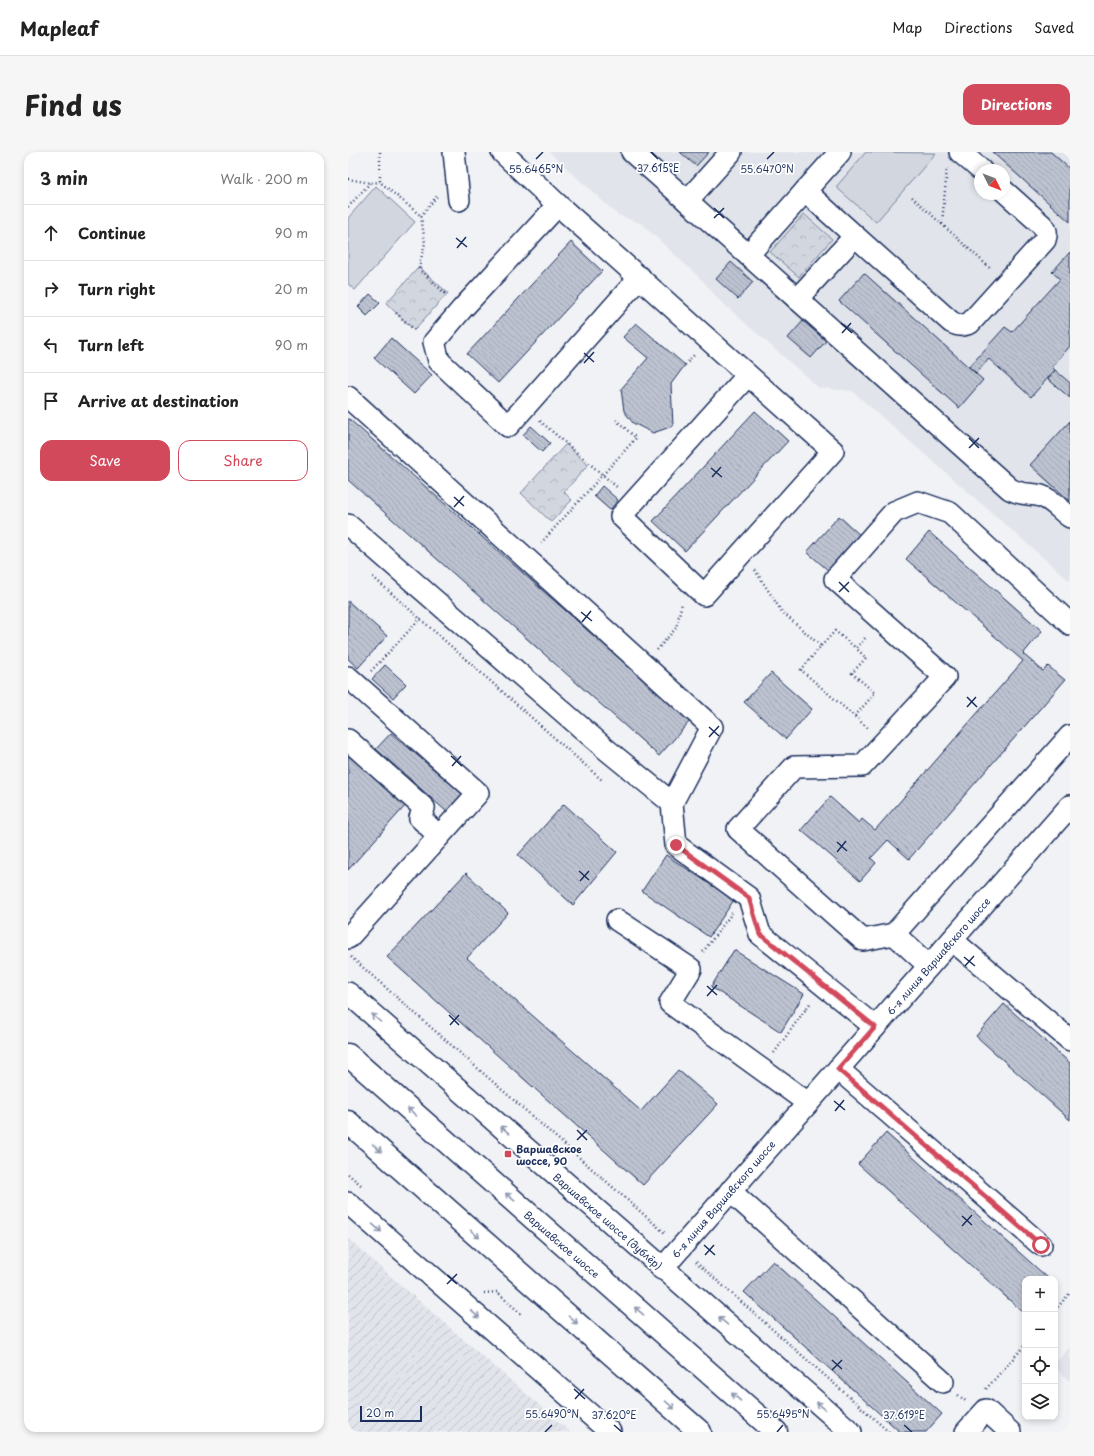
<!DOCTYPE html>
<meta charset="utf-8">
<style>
:root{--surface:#fff;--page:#f6f6f6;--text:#222;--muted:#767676;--line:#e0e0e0;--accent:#d1495b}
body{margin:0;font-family:"Playpen Sans",sans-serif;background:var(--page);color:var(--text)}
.controls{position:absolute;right:12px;bottom:12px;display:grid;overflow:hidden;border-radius:8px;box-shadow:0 2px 6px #0003}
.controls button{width:36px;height:36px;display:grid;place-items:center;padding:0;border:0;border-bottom:1px solid var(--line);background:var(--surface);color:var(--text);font:20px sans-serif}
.compass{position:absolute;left:626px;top:12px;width:36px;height:36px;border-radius:50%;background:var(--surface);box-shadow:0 2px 6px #0003;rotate:132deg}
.scale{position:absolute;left:12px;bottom:10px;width:62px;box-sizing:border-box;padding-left:4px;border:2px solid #1b2f5e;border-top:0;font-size:11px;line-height:14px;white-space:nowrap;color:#1b2f5e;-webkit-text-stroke:3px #fff;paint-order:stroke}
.stop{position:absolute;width:12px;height:12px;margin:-9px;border:3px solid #d1495b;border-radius:50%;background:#fff}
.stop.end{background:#d1495b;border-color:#fff;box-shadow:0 1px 4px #0008}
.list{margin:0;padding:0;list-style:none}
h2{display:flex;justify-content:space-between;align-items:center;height:52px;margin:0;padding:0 16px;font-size:17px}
h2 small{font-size:13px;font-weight:400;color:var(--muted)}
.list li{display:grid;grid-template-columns:26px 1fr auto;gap:12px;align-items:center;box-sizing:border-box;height:56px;padding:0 16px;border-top:1px solid var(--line)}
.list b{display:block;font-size:15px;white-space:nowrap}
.list em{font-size:13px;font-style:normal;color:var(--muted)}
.actions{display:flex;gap:8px;padding:12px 16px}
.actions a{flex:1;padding:9px 0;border:1px solid var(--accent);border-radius:12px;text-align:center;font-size:14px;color:var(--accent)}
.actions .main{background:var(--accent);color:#fff}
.icon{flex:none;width:22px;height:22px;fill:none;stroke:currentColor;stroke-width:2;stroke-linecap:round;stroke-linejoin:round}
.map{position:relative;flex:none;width:722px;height:1280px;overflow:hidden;border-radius:12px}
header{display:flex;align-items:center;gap:24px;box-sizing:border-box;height:56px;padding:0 20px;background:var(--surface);border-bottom:1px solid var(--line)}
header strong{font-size:19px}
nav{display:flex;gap:22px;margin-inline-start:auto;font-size:14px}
.intro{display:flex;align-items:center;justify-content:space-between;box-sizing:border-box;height:96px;padding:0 24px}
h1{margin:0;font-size:28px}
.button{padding:10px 18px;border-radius:12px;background:var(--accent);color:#fff;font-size:14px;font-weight:700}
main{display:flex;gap:24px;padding:0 24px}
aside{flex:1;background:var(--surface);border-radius:12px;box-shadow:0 2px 6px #0003}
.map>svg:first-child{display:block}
.built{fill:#e1e4ea;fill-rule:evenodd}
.industrial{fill:url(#industrial-furrows)}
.grass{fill:#d2d6df;stroke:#76829e}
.park{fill:url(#park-crowns);stroke:#76829e}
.building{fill:url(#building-back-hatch);stroke:#1b2f5e}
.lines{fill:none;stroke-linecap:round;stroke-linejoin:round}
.minor-casing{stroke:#1b2f5e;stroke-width:24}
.major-casing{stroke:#1b2f5e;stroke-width:25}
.path{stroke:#1b2f5e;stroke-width:2.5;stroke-dasharray:1 3;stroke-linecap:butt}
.minor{stroke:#fff;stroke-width:21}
.major{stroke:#fff;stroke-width:22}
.oneway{stroke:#8d97ae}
.route{stroke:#d1495b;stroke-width:5}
.ticks{fill:none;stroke:#1b2f5e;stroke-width:1.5}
.poi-dot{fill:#d1495b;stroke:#fff;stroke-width:1.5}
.labels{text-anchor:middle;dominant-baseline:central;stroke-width:3.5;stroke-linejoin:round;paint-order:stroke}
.street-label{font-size:10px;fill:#1b2f5e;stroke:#fff}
.poi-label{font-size:10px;font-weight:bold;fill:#1b2f5e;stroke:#fff;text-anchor:start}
.ticks-label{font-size:10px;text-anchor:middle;fill:#1b2f5e;stroke:#fff;stroke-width:3.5;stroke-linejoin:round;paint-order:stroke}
</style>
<header>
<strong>Mapleaf</strong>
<nav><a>Map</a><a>Directions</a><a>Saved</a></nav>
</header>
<div class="intro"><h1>Find us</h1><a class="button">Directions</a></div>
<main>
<aside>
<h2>3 min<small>Walk · 200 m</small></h2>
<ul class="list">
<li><svg class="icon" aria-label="ahead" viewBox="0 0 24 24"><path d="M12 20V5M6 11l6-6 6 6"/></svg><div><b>Continue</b></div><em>90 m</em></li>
<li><svg class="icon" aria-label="right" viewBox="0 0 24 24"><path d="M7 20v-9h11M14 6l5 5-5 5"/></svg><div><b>Turn right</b></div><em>20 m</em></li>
<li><svg class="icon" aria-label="left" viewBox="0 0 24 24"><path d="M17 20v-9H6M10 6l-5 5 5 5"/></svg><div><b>Turn left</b></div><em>90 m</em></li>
<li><svg class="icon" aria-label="arrive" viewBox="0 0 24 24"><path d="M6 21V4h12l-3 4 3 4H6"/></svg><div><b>Arrive at destination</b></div></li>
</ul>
<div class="actions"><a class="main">Save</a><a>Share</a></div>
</aside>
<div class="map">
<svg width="722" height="1280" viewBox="0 0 722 1280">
<defs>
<pattern id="industrial-furrows" width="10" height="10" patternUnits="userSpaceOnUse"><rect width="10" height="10" fill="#e1e4ea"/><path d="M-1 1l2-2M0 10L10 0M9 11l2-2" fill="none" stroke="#c0c4cb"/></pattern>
<pattern id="park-crowns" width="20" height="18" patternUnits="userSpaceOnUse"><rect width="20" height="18" fill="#d2d6df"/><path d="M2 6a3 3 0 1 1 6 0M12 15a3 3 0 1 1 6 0" fill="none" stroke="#b4b8c2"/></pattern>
<pattern id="building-back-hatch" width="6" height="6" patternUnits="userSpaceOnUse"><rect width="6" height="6" fill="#bcc2d0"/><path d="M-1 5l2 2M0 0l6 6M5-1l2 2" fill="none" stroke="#a1a7b5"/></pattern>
</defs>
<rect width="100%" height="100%" fill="#f1f2f5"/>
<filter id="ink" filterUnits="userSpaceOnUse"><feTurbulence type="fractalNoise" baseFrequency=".025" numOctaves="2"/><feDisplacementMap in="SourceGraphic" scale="8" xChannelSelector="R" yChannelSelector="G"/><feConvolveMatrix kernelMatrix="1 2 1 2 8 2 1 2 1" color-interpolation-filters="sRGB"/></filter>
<g filter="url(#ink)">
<!-- built -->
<g class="built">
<path d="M201 0H722V429L504 239 471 236 370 147 357 131 294 72 270 63ZM632 18H656V42H632Z"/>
<polygon points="722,1195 722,1229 707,1216 707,1212"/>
</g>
<!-- industrial -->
<polygon class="industrial" points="0,1087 222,1280 0,1280"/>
<!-- grass -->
<g class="grass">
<polygon points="518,0 588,1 528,70 488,35"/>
<polygon points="28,34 67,70 7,138 0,132 0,66"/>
</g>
<!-- park -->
<g class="park">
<polygon points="456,62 484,87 451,125 422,100"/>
<polygon points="71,115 100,141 66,178 38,151"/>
<polygon points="218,292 240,313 216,340 224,348 203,370 173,341"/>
</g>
<!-- building -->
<g class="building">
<polygon points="332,0 361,0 348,14"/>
<polygon points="644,0 703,0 722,17 722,70"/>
<polygon points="223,90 254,119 150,231 119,202"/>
<polygon points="722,100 722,194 704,215 707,218 683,245 641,207 628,221 621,215 657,175 664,180 712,127 704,120"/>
<polygon points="383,110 405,130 390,147 368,127"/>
<polygon points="516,121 635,228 611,256 491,149"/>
<polygon points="22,142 32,151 19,164 10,155"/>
<polygon points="455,169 478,189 463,206 440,186"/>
<polygon points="288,171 337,213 323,232 325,274 305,281 285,271 276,259 273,237 300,206 275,185"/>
<polygon points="43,186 84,223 66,242 26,206"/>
<polygon points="707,218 722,231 722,246 700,227"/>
<polygon points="407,259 440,289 337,399 305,369"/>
<polygon points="0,266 342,569 311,604 0,328"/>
<polygon points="722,269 722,349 682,313"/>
<polygon points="183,274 202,291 194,300 175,283"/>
<polygon points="254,334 270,348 262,358 246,344"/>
<polygon points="491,364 513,384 481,419 459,400"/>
<polygon points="581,380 694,479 675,502 695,519 700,514 717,528 561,707 540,688 523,706 528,711 512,729 453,678 482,645 511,671 514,667 527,678 675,509 558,407"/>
<polygon points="0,449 39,484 10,516 0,507"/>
<polygon points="37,513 58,532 45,546 24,527"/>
<polygon points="423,521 464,557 438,587 396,550"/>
<polygon points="43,581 115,642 99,660 28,597"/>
<polygon points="0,602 58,653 0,718"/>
<polygon points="216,652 269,700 225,753 170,703"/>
<polygon points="318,703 386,748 361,785 294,739"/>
<polygon points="118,721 160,761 119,806 293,959 330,918 370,952 295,1033 39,805"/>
<polygon points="386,798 456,842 433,880 363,835"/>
<polygon points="656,852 722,911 722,968 628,884"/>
<polygon points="538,981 701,1127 677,1127 677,1162 510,1012"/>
<polygon points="425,1109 594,1262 578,1280 552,1280 396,1140"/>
</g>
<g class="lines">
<!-- minor casing -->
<g class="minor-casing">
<g id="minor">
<polyline points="106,0 111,48"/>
<polyline points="154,0 210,53 485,299 356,443 273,364 400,223"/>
<polyline points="284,0 400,103 492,0"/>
<polyline points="612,0 633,18"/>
<polyline points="339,49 383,0"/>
<polyline points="210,53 114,157 86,190 91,209 160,274 292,125"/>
<path d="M507 84 603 170C611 174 614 174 622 171L697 88C699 81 699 78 694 73L656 39"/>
<path d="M400 103 662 337C675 344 681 341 693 344 705 348 712 358 722 365"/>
<polyline points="449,147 507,84 457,39"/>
<polyline points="0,245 364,575 324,651 328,693 401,746 412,782 527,875"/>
<polyline points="0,373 259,598 324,651"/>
<polyline points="0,525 130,641 0,786"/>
<polyline points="0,588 76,656 72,666 91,684"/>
<polyline points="269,768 343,817 322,851 460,951"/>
<polyline points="546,782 722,584"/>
<polyline points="604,788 722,888"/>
<polyline points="581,814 546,782 515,788 390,677 446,615 514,614 597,525 487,427 546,360 570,350 602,361 722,472"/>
<polyline points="0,841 503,1280"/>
<polyline points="490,917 693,1093"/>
<polyline points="382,1039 595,1230"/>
<polyline points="0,1051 262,1280"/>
<polyline points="314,1117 722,654"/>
<polyline points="618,1280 638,1258 662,1280"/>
</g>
</g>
<!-- major casing -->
<g class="major-casing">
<g id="major">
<polyline points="0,903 428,1280"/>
<polyline points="0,970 352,1280"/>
</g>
</g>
<!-- path -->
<g class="path">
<polyline points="32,0 32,30 73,64 77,91 71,115 72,118 99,143"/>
<polyline points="0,27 22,31 32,30"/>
<polyline points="564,45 643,117"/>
<polyline points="0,55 22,31"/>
<polyline points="73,64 89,44"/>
<polyline points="594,72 599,16"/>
<polyline points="48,161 68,179"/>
<polyline points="337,213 347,202"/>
<polyline points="192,269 270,336"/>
<polyline points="193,391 288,286 268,268"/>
<polyline points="407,418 434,460 473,494 453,518 521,577"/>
<polyline points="25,425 255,629"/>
<polyline points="473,494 487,479 508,496"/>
<polyline points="309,498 328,476 334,451"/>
<polyline points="23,519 73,466"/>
<polyline points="507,564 527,541 504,521 518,506 508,496 519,484"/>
<polyline points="355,800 384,761"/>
<polyline points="3,805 318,1082"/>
<polyline points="426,901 463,850"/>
<polyline points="0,1022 13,1033"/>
<polyline points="348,1110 541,1280"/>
<polyline points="136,1141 149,1140 173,1162"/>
<polyline points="707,1158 722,1141"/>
<polyline points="638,1237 677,1193"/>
<polyline points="610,1243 619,1250"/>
</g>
<!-- minor -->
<use href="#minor" class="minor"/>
<!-- major -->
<use href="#major" class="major"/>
</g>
<!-- one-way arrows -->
<defs><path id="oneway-shaft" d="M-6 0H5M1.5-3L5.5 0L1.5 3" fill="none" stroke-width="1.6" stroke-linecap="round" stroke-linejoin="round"/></defs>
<g class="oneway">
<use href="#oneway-shaft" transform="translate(28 866) rotate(-139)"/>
<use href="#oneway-shaft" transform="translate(64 960) rotate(-139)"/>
<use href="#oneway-shaft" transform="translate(157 978) rotate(-139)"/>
<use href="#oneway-shaft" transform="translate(29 996) rotate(41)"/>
<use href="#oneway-shaft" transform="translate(162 1045) rotate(-139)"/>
<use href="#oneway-shaft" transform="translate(29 1076) rotate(41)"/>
<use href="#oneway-shaft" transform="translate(127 1082) rotate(41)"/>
<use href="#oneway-shaft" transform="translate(291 1159) rotate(-139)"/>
<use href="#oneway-shaft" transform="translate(127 1162) rotate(41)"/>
<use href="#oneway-shaft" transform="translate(225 1168) rotate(41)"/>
<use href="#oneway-shaft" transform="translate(375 1169) rotate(-139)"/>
<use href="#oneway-shaft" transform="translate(388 1245) rotate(-139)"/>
<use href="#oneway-shaft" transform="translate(322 1253) rotate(41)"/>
<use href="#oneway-shaft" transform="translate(473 1254) rotate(-139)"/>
</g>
</g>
<g class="lines" filter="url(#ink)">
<!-- route -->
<polyline class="route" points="328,693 401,746 412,782 527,875 490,917 693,1093"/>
</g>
<!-- ticks -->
<path class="ticks" d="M303 0 310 7M188 7 195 0M419 7 426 0M366 56 376 66M366 66 376 56M108 86 119 95M109 96 118 85M493 171 504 181M494 181 503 171M236 201 246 210M236 211 246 200M621 286 631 296M621 296 631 286M363 316 374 325M364 325 373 315M106 345 116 354M106 355 116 344M491 430 501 440M491 440 501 430M233 460 244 469M234 470 243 459M619 545 629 555M619 555 628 545M361 575 371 584M361 585 371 574M103 604 114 614M104 614 113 604M489 690 499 699M489 700 498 689M231 719 241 728M232 729 241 719M616 805 627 814M617 814 626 804M359 834 369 843M359 844 369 833M101 863 111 873M102 873 111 863M486 949 497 958M487 959 496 948M229 978 239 988M229 988 239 978M614 1064 624 1073M614 1074 624 1063M356 1093 367 1103M357 1103 366 1093M99 1123 109 1132M99 1132 109 1122M484 1208 494 1217M484 1218 494 1208M226 1237 237 1247M227 1247 236 1237M266 1273 274 1280M556 1273 564 1280M197 1280 204 1273M429 1280 435 1273"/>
<!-- markers -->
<rect class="poi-dot" x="156" y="998" width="8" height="8" rx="2"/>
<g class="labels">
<!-- street labels -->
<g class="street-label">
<text transform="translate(590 804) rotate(-49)">6-я линия Варшавского шоссе</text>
<text transform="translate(375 1047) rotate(-49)">6-я линия Варшавского шоссе</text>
<text transform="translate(260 1069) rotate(41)">Варшавское шоссе (дублёр)</text>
<text transform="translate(214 1092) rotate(41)">Варшавское шоссе</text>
</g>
<!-- poi labels -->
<g class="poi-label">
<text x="168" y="996">Варшавское<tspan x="168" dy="12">шоссе, 90</tspan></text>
</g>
</g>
<g class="ticks-label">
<text x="310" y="20">37.615°E</text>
<text x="188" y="21">55.6465°N</text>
<text x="419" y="21">55.6470°N</text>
<text x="204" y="1266">55.6490°N</text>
<text x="435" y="1266">55.6495°N</text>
<text x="266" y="1267">37.620°E</text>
<text x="556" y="1267">37.619°E</text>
</g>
</svg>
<div class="controls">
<button>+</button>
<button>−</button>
<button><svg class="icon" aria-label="locate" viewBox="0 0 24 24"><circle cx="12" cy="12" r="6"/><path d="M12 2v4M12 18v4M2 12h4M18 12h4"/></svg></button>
<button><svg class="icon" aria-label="layers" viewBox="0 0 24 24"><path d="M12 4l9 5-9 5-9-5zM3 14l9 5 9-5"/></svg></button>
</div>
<svg class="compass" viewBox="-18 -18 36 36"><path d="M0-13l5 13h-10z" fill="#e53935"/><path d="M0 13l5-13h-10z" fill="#767676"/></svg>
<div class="scale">20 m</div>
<div class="stop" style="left:693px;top:1093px"></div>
<div class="stop end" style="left:328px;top:693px"></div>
</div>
</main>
